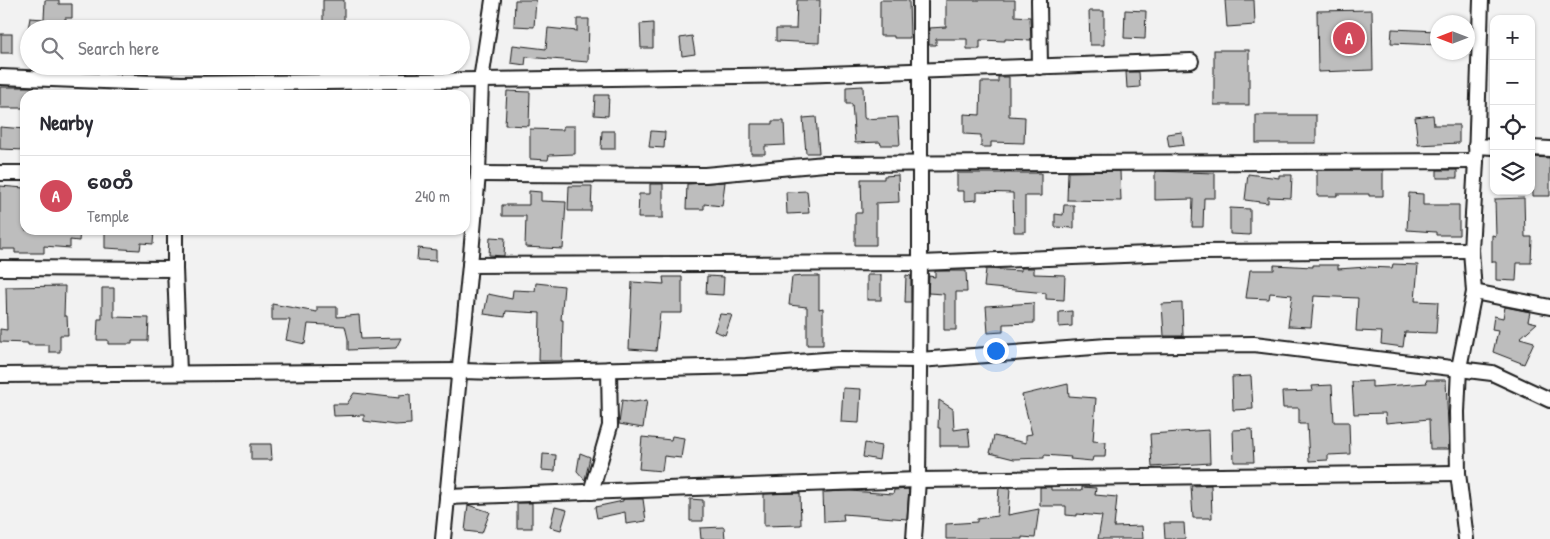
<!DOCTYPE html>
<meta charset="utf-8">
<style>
:root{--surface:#fff;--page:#f7f7f7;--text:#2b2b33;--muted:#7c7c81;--line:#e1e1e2;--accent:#d1495b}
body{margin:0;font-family:"Patrick Hand","Noto Sans Myanmar",sans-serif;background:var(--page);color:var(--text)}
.controls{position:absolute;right:15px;top:15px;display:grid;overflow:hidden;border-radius:10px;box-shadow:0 1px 4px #0004}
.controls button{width:45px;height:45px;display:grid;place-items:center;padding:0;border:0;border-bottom:1px solid var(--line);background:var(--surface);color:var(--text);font:25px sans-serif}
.compass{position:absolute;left:1430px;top:15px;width:45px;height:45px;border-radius:50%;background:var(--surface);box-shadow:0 1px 4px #0004;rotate:270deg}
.you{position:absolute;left:995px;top:350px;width:18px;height:18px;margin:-12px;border:4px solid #fff;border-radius:50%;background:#1a73e8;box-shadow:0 0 0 8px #1a73e833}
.badge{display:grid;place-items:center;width:32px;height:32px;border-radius:50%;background:var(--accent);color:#fff;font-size:16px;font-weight:700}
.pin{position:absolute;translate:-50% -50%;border:2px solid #fff;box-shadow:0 1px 5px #0006}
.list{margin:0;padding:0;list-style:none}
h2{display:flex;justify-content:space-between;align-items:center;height:65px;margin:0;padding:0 20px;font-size:21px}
h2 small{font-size:16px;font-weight:400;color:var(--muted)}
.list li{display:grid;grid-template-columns:32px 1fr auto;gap:15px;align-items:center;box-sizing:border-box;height:80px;padding:0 20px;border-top:1px solid var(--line)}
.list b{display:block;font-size:19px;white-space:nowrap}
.list p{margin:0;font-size:16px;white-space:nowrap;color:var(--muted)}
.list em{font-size:16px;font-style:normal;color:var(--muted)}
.icon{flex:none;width:28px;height:28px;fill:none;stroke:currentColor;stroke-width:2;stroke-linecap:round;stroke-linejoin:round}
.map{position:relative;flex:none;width:1550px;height:539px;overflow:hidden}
.search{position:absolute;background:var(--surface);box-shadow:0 1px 4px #0004;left:20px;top:20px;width:450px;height:55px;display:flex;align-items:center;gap:12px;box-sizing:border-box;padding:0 18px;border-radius:28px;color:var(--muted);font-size:19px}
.panel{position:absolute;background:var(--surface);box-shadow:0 1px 4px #0004;left:20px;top:90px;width:450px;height:145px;border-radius:15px}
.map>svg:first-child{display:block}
.building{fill:#bdbdbd;stroke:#1c1c1c}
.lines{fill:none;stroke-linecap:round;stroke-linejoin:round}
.minor-casing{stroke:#1c1c1c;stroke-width:18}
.minor{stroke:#fff;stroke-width:14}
</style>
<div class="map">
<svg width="1550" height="539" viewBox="0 0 1550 539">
<rect width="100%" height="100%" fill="#f2f2f2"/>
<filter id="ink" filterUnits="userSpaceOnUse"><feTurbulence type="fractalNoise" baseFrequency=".02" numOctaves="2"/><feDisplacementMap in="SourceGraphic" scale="10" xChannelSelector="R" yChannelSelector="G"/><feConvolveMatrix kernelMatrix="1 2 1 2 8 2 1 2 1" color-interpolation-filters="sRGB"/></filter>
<g filter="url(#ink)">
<!-- building -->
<g class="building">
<polygon points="45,0 59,0 59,4 72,4 72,18 65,18 66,29 28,29 30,18 44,19"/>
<rect x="323" y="0" width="21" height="27"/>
<polygon points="515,0 536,0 534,27 514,26"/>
<polygon points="797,0 820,0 819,43 776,41 776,29 796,29"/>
<polygon points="880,0 909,0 910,38 894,38 894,36 880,36"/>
<polygon points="946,0 1015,0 1015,16 1030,17 1031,40 1005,39 1005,41 980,40 980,49 967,49 967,39 936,39 936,45 929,45 929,28 946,27"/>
<polygon points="1225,0 1254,0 1255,25 1227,27"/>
<polygon points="1125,10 1146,11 1145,39 1124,38"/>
<polygon points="1372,10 1373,70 1318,72 1317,11"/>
<polygon points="1089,11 1104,11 1104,45 1090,45"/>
<polygon points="577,19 589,19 588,62 526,57 525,65 511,63 513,45 546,49 548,28 577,31"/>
<polygon points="653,23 653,48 641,48 640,24"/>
<polygon points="1392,29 1438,31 1438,45 1391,43"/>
<rect x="1" y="34" width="11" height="19"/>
<polygon points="692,36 695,54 682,56 680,38"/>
<rect x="1214" y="50" width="35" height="55"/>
<polygon points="1126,72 1139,72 1140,87 1127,88"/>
<polygon points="998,77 1009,77 1009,116 1025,117 1024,143 991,142 991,147 981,147 981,135 964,134 964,114 980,115 981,82 998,82"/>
<polygon points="863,86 864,117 865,119 898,117 900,145 881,145 880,142 855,143 852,104 846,104 846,87"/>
<polygon points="0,87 34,87 33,95 25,95 25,108 0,108"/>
<polygon points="507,91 530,92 529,126 505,125"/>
<polygon points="595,95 609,95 608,116 594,115"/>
<rect x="1256" y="115" width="60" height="28"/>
<polygon points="1433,115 1434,125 1459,125 1459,143 1418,145 1415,117"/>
<polygon points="816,117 819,153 806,153 803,118"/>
<polygon points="772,121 784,121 785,145 765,146 765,154 751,154 751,124 772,124"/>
<polygon points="563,126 575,126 575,154 549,155 548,160 530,159 530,129 563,130"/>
<polygon points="0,127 25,129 25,150 0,149"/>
<polygon points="602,131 615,131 615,149 601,149"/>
<polygon points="651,131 665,132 664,148 649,147"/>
<polygon points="1182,132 1184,145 1169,147 1167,134"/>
<polygon points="1532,157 1550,158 1550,196 1533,196"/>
<polygon points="1317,170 1383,170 1383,196 1369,196 1369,194 1337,194 1337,196 1317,196"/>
<rect x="1437" y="170" width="20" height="8"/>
<polygon points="1120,171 1121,201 1067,200 1068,172"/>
<polygon points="1155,171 1215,173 1215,198 1204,198 1203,227 1192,227 1193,199 1155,200"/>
<polygon points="957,173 1041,173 1041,196 1025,196 1025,232 1014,232 1013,193 977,192 977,200 964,201 964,191 957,191"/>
<polygon points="1248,174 1279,178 1279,175 1292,175 1291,198 1268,197 1268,203 1245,200"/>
<polygon points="898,175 899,202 876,203 876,245 855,245 855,213 862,213 861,179 884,179 884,176"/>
<polygon points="725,182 722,206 704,204 704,209 686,209 687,184"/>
<polygon points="650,184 663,184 663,218 638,218 639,194 650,194"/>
<polygon points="0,186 24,188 25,230 80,230 79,241 70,240 70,248 44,246 44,253 15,253 15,249 0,249"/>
<polygon points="569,186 592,186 591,211 568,211"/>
<polygon points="529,191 541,192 541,201 566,202 563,249 525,247 526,216 502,216 502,205 529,205"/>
<polygon points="807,191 809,213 787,214 786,192"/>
<polygon points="1409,193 1423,194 1423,205 1459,205 1459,235 1436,235 1436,232 1407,230"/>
<polygon points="1524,198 1525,237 1532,237 1531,263 1517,263 1516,281 1496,280 1496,262 1492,262 1492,235 1496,236 1495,199"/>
<polygon points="1064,205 1074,205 1074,228 1055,227 1055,214 1063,215"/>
<polygon points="1230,208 1250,209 1250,235 1230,234"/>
<polygon points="105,230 154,230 153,244 141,243 140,250 105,248"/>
<polygon points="490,237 505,238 504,256 489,255"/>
<polygon points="418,248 436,250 436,261 417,260"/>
<polygon points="1393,264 1418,265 1415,301 1438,302 1436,333 1405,332 1403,347 1381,344 1382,332 1356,331 1358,298 1314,296 1311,327 1288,326 1292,295 1270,293 1269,299 1246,298 1250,270 1274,270 1274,265 1313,267 1313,265 1338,265 1338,269 1367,267 1392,268"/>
<polygon points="1021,268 1034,268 1034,274 1065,275 1064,300 1046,299 1046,293 984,287 986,269 1021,271"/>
<polygon points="935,271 966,271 967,292 956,292 956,330 944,330 944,294 928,293 929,276 935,277"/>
<rect x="867" y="275" width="14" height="25"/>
<polygon points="906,275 911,276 911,302 905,302"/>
<polygon points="707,276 724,277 723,295 706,294"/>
<polygon points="803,276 819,276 819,309 823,308 823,345 807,345 807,307 789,305 792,277"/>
<polygon points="663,277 682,277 682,313 660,313 656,351 629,349 632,282 664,284"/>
<polygon points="536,283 564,286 561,320 563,320 562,361 539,361 540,313 506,311 505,317 484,314 488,294 512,299 513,290 535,291"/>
<polygon points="65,286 64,316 67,316 68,335 60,335 60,352 49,352 49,345 28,345 28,343 0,342 0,329 7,330 6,287"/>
<polygon points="102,288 114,288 114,317 149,318 148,341 132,341 132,344 108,344 108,340 97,340 98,319 102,319"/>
<polygon points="1034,303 1034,323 1003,324 1003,332 988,333 986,306"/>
<polygon points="1182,303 1183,336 1164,336 1162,304"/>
<polygon points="272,304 317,312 317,307 337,307 337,317 359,315 361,339 401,338 396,348 348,350 348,339 345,326 308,324 305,344 286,340 290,320 272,320"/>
<polygon points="1505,307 1530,312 1528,321 1537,323 1520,338 1534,342 1524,364 1493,352 1498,331 1492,330 1494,316 1503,318"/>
<polygon points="1072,311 1072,326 1059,327 1059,312"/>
<polygon points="720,314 732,315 725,335 714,331"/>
<polygon points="1251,376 1253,409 1233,410 1232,377"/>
<polygon points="1426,380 1446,380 1449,449 1430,449 1429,419 1386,423 1385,413 1354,414 1352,382 1372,381 1372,387 1427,383"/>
<polygon points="1068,384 1069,396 1096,398 1093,441 1106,442 1105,457 1093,457 1092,461 1070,459 1071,457 1044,455 1044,458 1014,459 990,453 994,436 1026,443 1026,435 1032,434 1022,395"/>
<polygon points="1332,385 1334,422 1349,422 1350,454 1328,455 1328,460 1309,461 1307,424 1299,424 1299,408 1283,408 1282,392 1313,391 1312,386"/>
<polygon points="843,388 861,389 859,423 841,422"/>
<polygon points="354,393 399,398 399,395 410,394 411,424 395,425 364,421 364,415 334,416 333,404 347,404"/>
<polygon points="622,400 634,402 647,400 643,428 619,424"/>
<polygon points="939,400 953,409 954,430 968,428 970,446 940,446 940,428 938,428"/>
<polygon points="1252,429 1254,462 1234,462 1233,430"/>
<polygon points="1209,430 1210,463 1152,467 1150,434"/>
<polygon points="672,436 684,438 681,458 664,456 662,471 639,469 642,437 671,440"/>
<polygon points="865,443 881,446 879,460 863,457"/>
<polygon points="251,444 271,444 272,460 251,460"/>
<polygon points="580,453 590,457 585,480 577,471"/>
<polygon points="543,454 556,455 555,471 542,470"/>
<polygon points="1211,485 1212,518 1193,518 1191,486"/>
<polygon points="1040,487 1051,487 1051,490 1082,490 1082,487 1096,488 1095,495 1117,497 1114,527 1142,526 1143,539 1098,539 1102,516 1077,514 1077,516 1066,515 1066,506 1040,506"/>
<polygon points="999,488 1010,489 1008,515 1039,509 1035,538 1022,537 1022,539 946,539 946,524 977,522 977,519 997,516"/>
<polygon points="909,489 907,519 843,514 844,521 824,522 823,492 850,491 893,494 894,490"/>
<polygon points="800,493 801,525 764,526 764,494"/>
<polygon points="623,499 643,499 646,521 626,524 625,512 597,518 595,507 623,501"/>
<polygon points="690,499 703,500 703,521 690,521"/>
<rect x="517" y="503" width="15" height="25"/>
<polygon points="468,505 490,512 482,533 465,531"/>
<polygon points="555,507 567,510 561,530 550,527"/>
<polygon points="1164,523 1184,523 1185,539 1165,539"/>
<polygon points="724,527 725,539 701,539 700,528"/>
</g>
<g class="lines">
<!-- minor casing -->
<g class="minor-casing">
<g id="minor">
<polyline points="1039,0 1040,67"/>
<polyline points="0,77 181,84 481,80 798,75 1191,61"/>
<polyline points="1476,146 1494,147"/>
<polyline points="1531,148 1550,149"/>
<polyline points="0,173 25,173"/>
<polyline points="478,174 705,175 825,164 1476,161"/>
<polyline points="175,230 175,269"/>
<polyline points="470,265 920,263 1199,252 1471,250"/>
<polyline points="0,268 175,269 179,372"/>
<polyline points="1474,292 1550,307"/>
<polyline points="0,375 460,371 499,372 746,366 837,359 919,360 1107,346 1254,344 1492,373 1550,400"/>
<polyline points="591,492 610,426 609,369"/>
<polyline points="447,497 918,480 1458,473"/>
<polyline points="443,539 470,265 478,174 481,80 493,0"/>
<polyline points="914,539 918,480 920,263 920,0"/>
<polyline points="1466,539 1458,473 1457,412 1459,368 1474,292 1471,250 1476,161 1481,0"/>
</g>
</g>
<!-- minor -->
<use href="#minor" class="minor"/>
</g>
</g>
</svg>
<div class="controls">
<button>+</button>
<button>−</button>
<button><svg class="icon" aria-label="locate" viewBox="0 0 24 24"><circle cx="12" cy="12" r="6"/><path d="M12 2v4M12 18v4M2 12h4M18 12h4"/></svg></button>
<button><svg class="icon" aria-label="layers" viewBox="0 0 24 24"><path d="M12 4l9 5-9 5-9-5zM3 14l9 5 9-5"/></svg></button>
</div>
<svg class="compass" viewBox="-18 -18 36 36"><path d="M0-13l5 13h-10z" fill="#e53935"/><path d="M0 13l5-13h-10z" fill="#7c7c81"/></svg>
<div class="you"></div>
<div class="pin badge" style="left:1349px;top:38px">A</div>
<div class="search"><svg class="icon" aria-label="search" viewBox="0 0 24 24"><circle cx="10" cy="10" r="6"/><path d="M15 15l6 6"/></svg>Search here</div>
<section class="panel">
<h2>Nearby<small></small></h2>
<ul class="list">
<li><span class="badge">A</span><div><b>စေတီ</b><p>Temple</p></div><em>240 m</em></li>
</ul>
</section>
</div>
